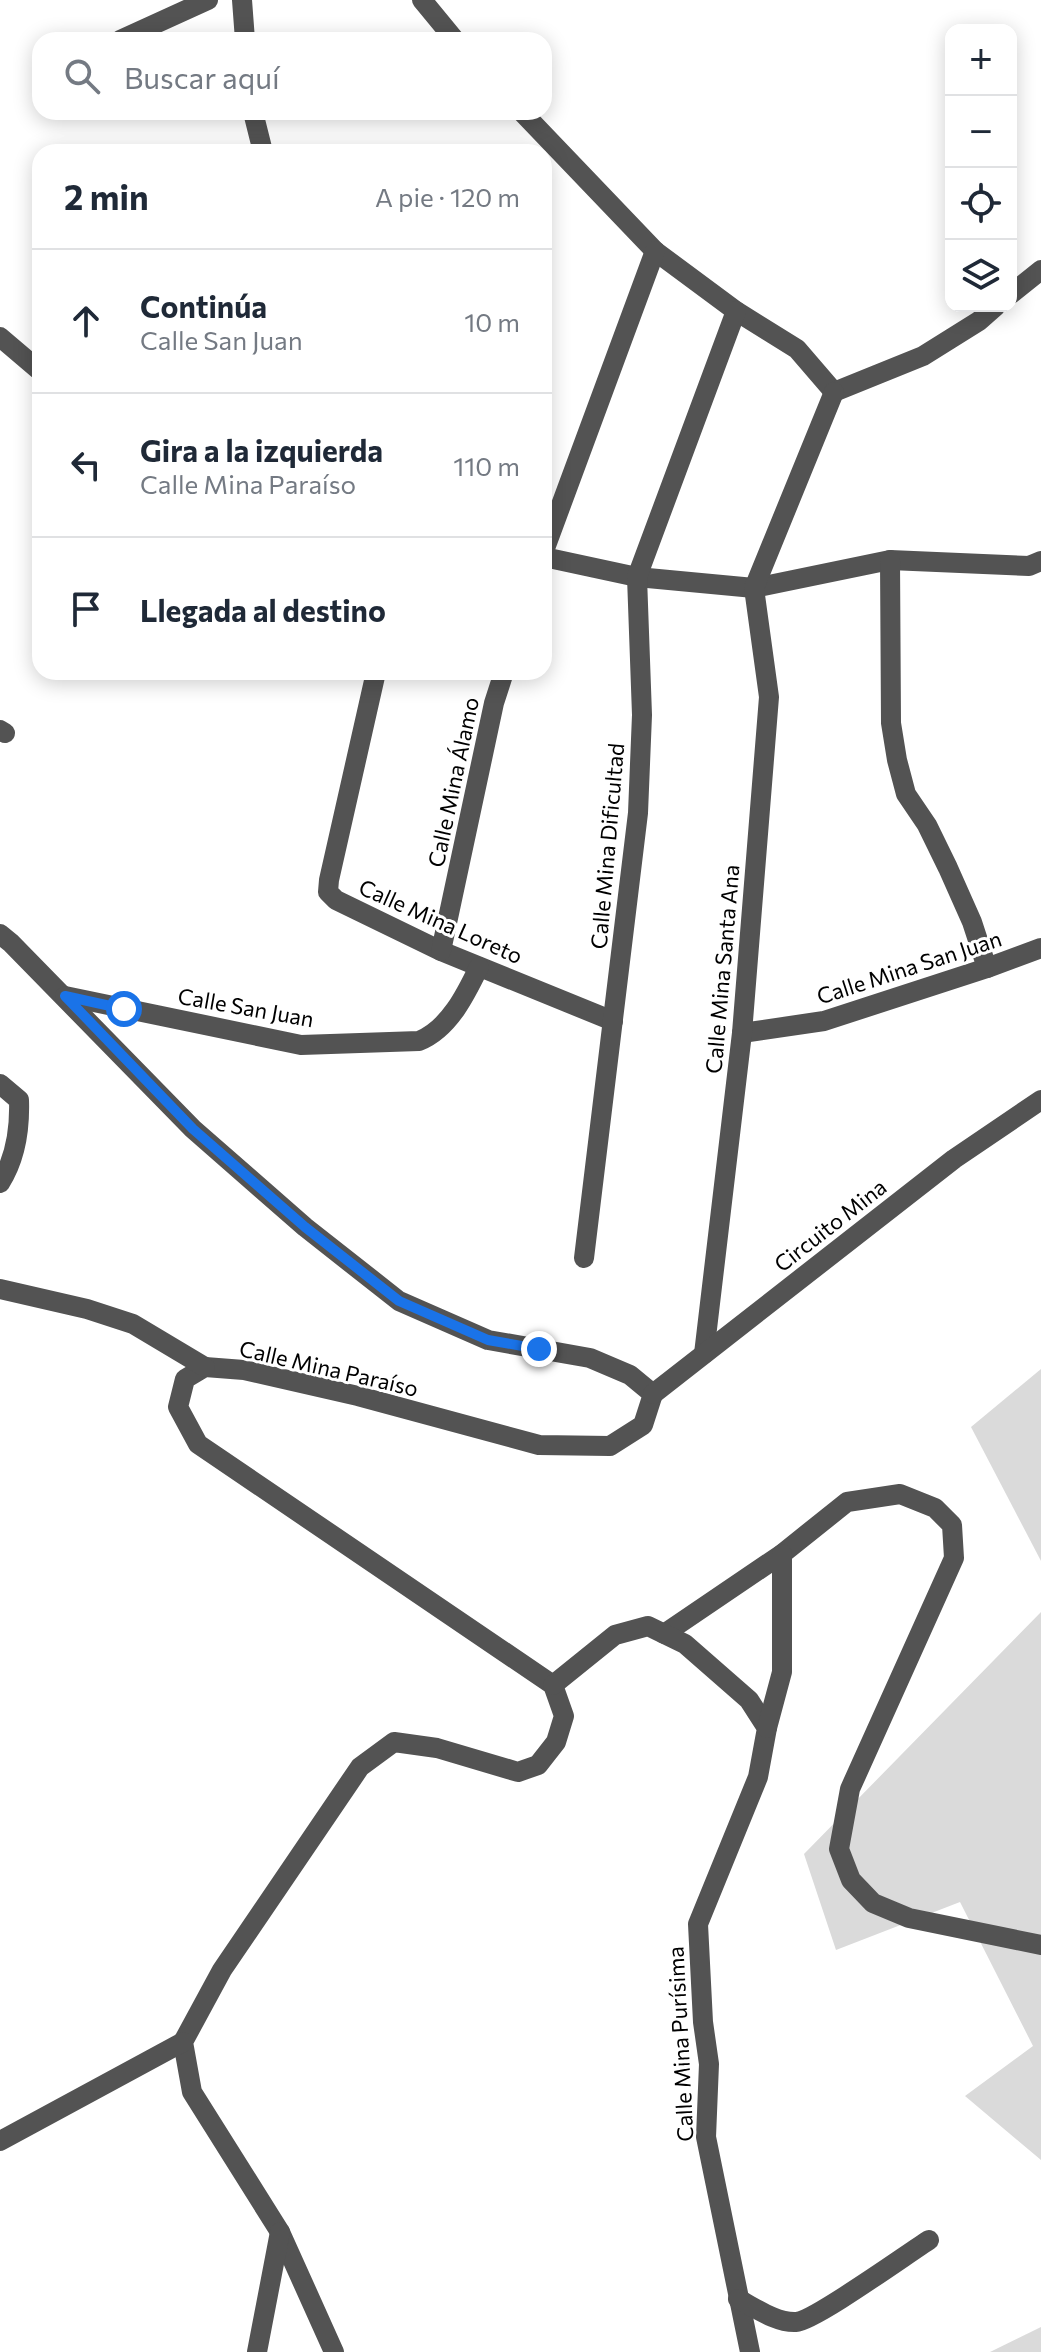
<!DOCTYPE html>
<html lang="es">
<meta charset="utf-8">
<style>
:root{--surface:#fff;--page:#f2f2f3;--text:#1f2937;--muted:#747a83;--line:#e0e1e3}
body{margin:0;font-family:Commissioner,sans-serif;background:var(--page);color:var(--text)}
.controls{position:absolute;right:24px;top:24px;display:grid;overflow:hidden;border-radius:16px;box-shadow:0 4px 20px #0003}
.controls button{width:72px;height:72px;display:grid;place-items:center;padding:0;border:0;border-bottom:2px solid var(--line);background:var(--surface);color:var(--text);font:40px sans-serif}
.stop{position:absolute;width:24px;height:24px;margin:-18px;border:6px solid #1a73e8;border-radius:50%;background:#fff}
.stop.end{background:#1a73e8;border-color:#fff;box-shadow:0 2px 8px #0008}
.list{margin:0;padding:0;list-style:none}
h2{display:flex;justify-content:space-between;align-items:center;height:104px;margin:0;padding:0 32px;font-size:34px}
h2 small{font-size:26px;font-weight:400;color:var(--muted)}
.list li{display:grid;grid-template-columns:52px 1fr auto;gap:24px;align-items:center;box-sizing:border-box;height:144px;padding:0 32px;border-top:2px solid var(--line)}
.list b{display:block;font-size:30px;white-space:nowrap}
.list p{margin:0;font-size:26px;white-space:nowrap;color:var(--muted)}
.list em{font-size:26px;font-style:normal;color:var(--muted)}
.icon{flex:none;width:44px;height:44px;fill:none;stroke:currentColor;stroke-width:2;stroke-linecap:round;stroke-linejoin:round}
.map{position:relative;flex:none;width:1041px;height:2352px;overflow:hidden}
.search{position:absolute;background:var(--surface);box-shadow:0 4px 20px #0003;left:32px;top:32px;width:520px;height:88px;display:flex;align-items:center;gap:20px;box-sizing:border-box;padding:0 28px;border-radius:24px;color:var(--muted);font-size:30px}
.panel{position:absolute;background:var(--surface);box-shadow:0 4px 20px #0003;left:32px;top:144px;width:520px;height:536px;border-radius:24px}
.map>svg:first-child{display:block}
.green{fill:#dadada}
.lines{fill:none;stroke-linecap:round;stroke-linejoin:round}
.minor{stroke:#535353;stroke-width:20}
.route{stroke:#1a73e8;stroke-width:10}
.labels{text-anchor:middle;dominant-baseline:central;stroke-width:6;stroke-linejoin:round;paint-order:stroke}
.street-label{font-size:22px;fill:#000;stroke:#fff}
</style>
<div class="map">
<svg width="1041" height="2352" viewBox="0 0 1041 2352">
<rect width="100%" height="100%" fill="#fff"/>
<!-- green -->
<g class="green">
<polygon points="1041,1369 1041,1561 971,1427"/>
<polygon points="1041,1612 1041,2160 965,2096 1033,2046 960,1902 836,1950 804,1854"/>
<polygon points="1041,2327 1041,2352 990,2352"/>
</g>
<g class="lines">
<!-- minor -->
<g class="minor">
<polyline points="242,0 245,40"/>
<polyline points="422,0 455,40"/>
<polyline points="120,40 208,0"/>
<polyline points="253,112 263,152"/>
<polyline points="522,112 655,251 736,311 797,349 834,392"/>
<polyline points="1011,294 1041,270"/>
<polyline points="0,337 40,371"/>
<polyline points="834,392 923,356 979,321 996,306"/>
<polyline points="544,551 655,251"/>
<polyline points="544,557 637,577 754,588 890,560 1029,566 1041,561"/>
<polyline points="890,560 891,723 897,760 906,794 927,825 948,868 972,922 987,968"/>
<polyline points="376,672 329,880 328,892 336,900 441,951 613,1021"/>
<polyline points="0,730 5,733"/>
<polyline points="0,934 11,943 193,1129 305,1227 399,1301 488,1340 590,1358 630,1375 653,1394 643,1425 610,1446 539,1445 358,1396 244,1370 205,1367 185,1379 178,1407 198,1444 553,1685 564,1716 556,1742 538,1765 518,1772 437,1748 394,1742 360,1767 222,1970 183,2042 192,2092 280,2232 334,2352"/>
<polyline points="441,951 494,703 504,672"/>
<path d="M65 996 301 1045 419 1041C449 1029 466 994 479 967"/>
<polyline points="742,1033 824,1021 987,968 1041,948"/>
<path d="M0 1084 19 1100C20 1130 16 1158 0 1183"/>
<polyline points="584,1258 638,813 642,715 637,577 736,311"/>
<polyline points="0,1289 87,1309 133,1324 205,1367"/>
<polyline points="704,1354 742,1033 769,697 754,588 834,392"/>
<polyline points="653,1394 954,1159 1041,1100"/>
<polyline points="664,1634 782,1554 847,1502 900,1494 935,1508 952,1525 954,1558 850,1789 839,1849 851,1880 873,1903 909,1918 1041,1945"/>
<polyline points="553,1685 615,1635 648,1626 685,1644 749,1700 767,1728 758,1777 698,1924 703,2022 709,2064 706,2137 750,2352"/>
<polyline points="767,1728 782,1672 782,1554"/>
<polyline points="0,2141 183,2042"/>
<path d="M738 2299C754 2307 776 2323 796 2322 814 2321 907 2254 929 2240"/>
<polyline points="257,2352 280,2232"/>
</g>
</g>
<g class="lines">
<!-- route -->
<polyline class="route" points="124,1009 65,996 193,1129 305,1227 399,1301 488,1340 539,1349"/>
</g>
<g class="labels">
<!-- street labels -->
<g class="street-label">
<text transform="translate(453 782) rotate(-78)">Calle Mina Álamo</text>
<text transform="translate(607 846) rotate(-85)">Calle Mina Dificultad</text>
<text transform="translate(441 921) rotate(24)">Calle Mina Loreto</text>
<text transform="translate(909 967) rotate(-18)">Calle Mina San Juan</text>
<text transform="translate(722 969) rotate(-85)">Calle Mina Santa Ana</text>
<text transform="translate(246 1007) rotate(10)">Calle San Juan</text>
<text transform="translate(830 1225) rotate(-38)">Circuito Mina</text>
<text transform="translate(329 1368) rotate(13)">Calle Mina Paraíso</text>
<text transform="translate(680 2044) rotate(-93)">Calle Mina Purísima</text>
</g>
</g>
</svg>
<div class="controls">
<button>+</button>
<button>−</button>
<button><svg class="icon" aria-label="locate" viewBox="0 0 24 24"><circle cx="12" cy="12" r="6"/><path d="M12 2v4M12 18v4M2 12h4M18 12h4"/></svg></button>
<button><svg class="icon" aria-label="layers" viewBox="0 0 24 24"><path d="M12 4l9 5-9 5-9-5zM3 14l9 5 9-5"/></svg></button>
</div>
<div class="stop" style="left:124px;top:1009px"></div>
<div class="stop end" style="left:539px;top:1349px"></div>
<div class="search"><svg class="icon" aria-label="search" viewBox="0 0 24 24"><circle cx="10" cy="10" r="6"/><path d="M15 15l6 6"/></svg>Buscar aquí</div>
<section class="panel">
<h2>2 min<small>A pie · 120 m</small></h2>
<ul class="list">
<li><svg class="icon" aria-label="ahead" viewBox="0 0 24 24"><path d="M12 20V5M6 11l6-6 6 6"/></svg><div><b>Continúa</b><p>Calle San Juan</p></div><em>10 m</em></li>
<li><svg class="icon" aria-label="left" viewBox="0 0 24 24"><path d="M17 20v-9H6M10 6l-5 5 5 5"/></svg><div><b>Gira a la izquierda</b><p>Calle Mina Paraíso</p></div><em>110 m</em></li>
<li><svg class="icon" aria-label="arrive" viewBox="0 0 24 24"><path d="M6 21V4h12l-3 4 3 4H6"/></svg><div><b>Llegada al destino</b></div></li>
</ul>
</section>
</div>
